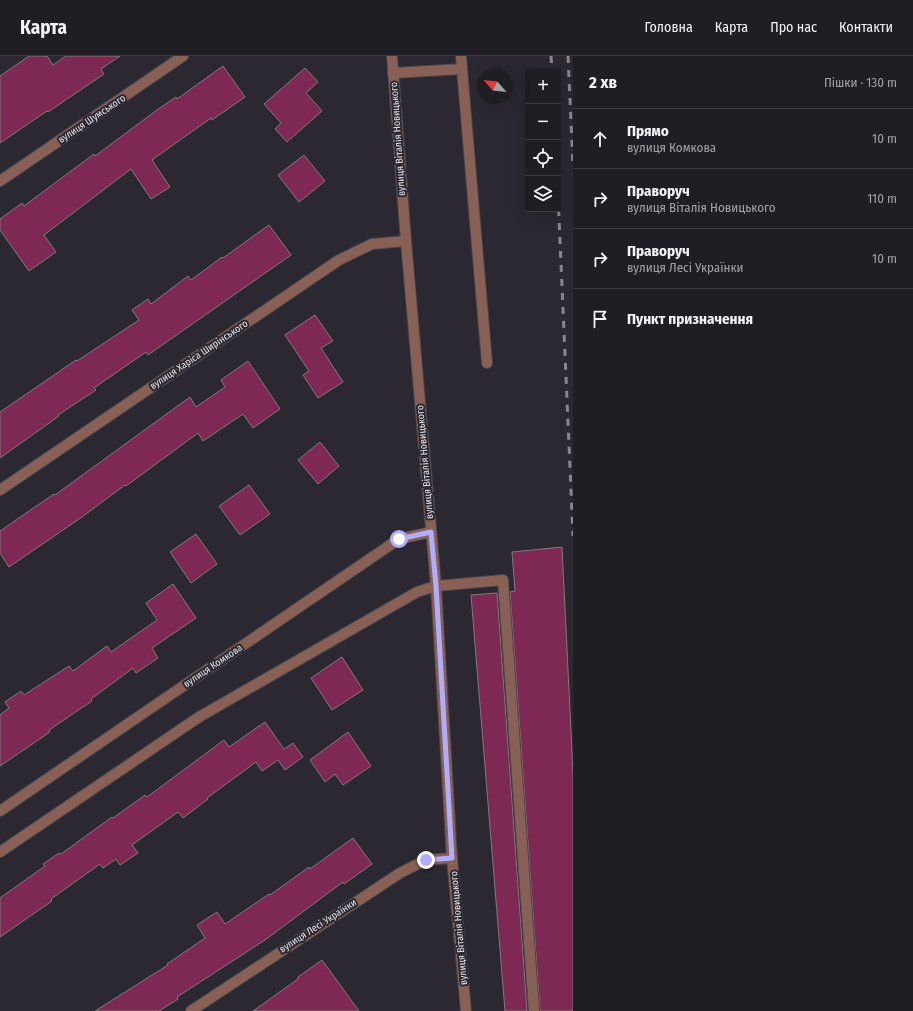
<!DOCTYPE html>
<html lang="uk">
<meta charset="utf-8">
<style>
:root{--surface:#201e25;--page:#28272d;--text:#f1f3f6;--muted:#a2a2a7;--line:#3d3c42}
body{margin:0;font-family:"Fira Sans Condensed",sans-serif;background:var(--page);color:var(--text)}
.controls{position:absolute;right:12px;top:12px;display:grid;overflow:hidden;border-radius:0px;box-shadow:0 4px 16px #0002}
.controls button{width:36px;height:36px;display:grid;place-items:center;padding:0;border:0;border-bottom:1px solid var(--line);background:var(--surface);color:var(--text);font:20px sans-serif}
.compass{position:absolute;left:477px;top:12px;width:36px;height:36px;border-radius:50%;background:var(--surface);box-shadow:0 4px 16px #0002;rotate:297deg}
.stop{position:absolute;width:12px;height:12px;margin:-9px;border:3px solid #b0aefa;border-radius:50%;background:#fff}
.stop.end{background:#b0aefa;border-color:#fff;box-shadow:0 1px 4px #0008}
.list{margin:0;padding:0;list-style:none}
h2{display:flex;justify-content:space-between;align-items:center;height:52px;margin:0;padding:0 16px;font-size:17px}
h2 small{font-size:13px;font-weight:400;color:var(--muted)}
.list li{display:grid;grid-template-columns:26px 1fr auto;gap:12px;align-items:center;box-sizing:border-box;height:60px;padding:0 16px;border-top:1px solid var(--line)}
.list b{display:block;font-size:15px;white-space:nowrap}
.list p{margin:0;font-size:13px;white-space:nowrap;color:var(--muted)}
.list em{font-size:13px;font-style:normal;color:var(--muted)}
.icon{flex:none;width:22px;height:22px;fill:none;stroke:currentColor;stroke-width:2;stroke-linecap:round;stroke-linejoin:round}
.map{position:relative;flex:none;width:573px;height:955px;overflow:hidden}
header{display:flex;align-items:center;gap:24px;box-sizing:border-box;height:56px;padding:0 20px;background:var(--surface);border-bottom:1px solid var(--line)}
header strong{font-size:19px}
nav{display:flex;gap:22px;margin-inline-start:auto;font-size:14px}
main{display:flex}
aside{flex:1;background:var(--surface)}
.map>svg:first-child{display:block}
.building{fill:#7d2953;stroke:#84787d}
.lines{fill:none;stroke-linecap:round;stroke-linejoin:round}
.lane-casing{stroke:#49464e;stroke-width:12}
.street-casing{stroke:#49464e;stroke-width:12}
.lane{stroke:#886056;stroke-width:10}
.street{stroke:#886056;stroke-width:10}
.rail{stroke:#89878e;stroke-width:3;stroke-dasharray:7 7;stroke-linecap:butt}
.route{stroke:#b0aefa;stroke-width:5}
.labels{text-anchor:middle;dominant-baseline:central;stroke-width:4;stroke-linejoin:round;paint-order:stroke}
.street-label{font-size:10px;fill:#e5e3e9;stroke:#2b2831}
</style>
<header>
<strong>Карта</strong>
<nav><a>Головна</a><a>Карта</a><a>Про нас</a><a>Контакти</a></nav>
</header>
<main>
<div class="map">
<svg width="573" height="955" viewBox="0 0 573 955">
<rect width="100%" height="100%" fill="#2b2831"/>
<!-- building -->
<g class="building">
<polygon points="29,0 47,0 53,9 66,0 120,0 101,13 104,18 48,56 47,55 0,87 0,20"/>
<polygon points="223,10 245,41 212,64 211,62 152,104 170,131 151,143 131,113 44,179 56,196 29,215 0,174 0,163 22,147 24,150 94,98 95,100 157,54 176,41 177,43"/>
<polygon points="305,12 318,26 306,37 322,55 287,86 275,73 281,67 264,48"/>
<polygon points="304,99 325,125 299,146 278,119"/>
<polygon points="269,169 291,199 148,299 146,296 94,332 96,334 58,359 59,360 0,402 0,356 76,304 77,305 139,264 132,254 148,243 151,248 188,220 191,224 222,201 223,202"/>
<polygon points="315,259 333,285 321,292 343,326 318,342 303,319 309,315 285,279"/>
<polygon points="248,305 280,353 253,372 243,358 203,385 198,377 126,430 125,429 82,461 9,511 0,497 0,475 54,438 55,439 190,341 196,351 225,331 221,324"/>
<polygon points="320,386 339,410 318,428 298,404"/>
<polygon points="249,429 270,458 240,479 219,450"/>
<polygon points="196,478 217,508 191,527 170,496"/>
<polygon points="562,491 573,717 573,955 540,955 510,536 515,535 512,496"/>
<polygon points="173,528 196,562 152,592 158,602 136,617 133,612 91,643 92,645 49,674 50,676 0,710 0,659 9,652 5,646 21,635 24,639 69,610 73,615 107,590 111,596 157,564 146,547"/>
<polygon points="497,537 527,955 505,955 471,539"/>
<polygon points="342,601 363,634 332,654 311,622"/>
<polygon points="265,666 284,693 293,687 303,701 285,714 278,704 262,715 256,706 207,742 208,743 183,762 178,756 132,789 138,797 120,809 116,803 103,812 100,808 51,843 52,845 0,881 0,842 45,810 43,808 59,797 61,798 112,761 113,762 145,739 147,741 224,684 229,691"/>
<polygon points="348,676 371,710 343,729 335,718 325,726 310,704"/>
<polygon points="353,782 372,808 344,828 343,826 265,884 177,941 178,943 159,955 95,955 168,909 167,908 205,882 197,869 217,856 225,868 269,838 270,839 309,811 310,813"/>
<polygon points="322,904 359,955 253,955 298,923 298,921"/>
</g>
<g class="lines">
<!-- lane casing -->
<g class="lane-casing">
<g id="lane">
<polyline points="462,13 487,307"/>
<polyline points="393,17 462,13 461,0"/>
<polyline points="436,530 503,524 534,955"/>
</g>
</g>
<!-- street casing -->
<g class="street-casing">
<g id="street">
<polyline points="392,0 406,185 436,530 452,802 466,955"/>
<polyline points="0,125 183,0"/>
<polyline points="0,434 339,204 372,188 406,185"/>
<polyline points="0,755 399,483 431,476"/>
<polyline points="0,796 199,661 417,536 436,530"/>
<polyline points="191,955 400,817 426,804 452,802"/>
</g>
</g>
<!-- lane -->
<use href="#lane" class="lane"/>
<!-- street -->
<use href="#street" class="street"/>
<!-- rail -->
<g class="rail">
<polyline points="551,0 552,15"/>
<polyline points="568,0 573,109"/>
<polyline points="558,139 573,480"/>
</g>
</g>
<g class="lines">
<!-- route -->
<polyline class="route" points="399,483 431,476 436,530 452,802 426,804"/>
</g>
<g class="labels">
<!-- street labels -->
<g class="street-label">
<text transform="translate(92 63) rotate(-34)">вулиця Шумського</text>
<text transform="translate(398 83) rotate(-94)">вулиця Віталія Новицького</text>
<text transform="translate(199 299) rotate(-34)">вулиця Харіса Ширінського</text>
<text transform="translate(425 406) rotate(-95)">вулиця Віталія Новицького</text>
<text transform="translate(213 610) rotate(-34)">вулиця Комкова</text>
<text transform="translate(318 870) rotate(-33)">вулиця Лесі Українки</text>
<text transform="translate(459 872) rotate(-95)">вулиця Віталія Новицького</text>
</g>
</g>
</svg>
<div class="controls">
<button>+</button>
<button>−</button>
<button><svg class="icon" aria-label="locate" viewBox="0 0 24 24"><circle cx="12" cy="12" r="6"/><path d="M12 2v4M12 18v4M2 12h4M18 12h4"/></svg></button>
<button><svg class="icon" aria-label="layers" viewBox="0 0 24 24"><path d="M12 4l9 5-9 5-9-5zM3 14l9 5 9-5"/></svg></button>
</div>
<svg class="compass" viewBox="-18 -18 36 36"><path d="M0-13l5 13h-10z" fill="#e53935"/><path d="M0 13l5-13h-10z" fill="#a2a2a7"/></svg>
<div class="stop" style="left:399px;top:483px"></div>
<div class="stop end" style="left:426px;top:804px"></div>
</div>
<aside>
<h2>2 хв<small>Пішки · 130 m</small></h2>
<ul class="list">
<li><svg class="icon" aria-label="ahead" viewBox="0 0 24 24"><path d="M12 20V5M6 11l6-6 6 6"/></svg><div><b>Прямо</b><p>вулиця Комкова</p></div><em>10 m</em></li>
<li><svg class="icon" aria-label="right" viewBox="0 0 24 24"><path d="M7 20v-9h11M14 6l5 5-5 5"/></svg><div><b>Праворуч</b><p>вулиця Віталія Новицького</p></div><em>110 m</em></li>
<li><svg class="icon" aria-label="right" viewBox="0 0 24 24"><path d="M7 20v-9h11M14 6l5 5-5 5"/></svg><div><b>Праворуч</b><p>вулиця Лесі Українки</p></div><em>10 m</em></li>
<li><svg class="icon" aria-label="arrive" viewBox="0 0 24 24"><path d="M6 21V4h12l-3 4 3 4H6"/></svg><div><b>Пункт призначення</b></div></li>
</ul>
</aside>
</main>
